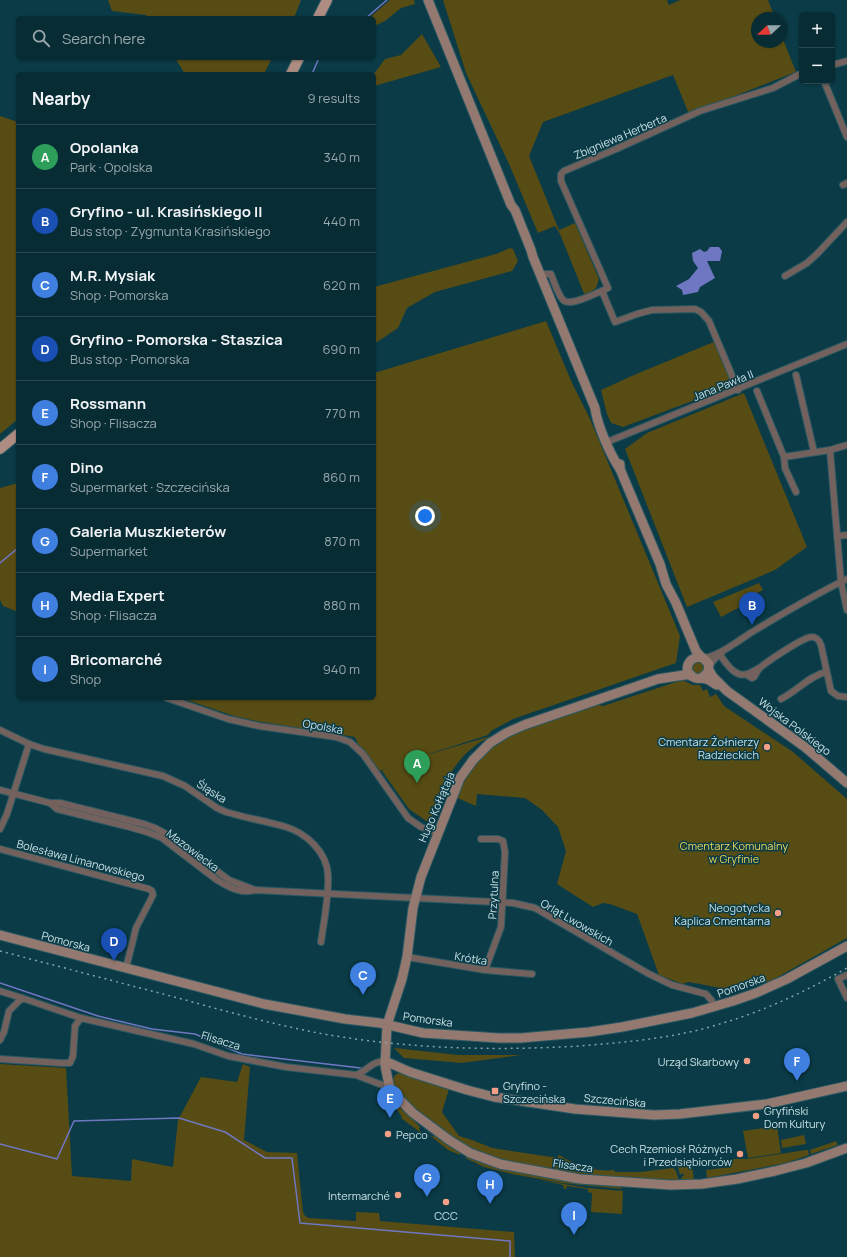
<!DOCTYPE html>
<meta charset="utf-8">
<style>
:root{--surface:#082c34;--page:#11343c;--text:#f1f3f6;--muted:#98a7ac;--line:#29484f;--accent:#f39f85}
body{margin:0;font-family:Manrope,sans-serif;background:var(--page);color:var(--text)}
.controls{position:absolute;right:12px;top:12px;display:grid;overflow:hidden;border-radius:6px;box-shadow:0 1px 3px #0004}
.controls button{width:36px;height:36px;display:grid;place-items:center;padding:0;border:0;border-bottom:1px solid var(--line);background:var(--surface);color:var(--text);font:20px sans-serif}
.compass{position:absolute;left:751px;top:12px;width:36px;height:36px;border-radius:50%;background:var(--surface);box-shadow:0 1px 3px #0004;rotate:248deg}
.you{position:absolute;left:425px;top:516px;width:14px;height:14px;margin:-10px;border:3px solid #fff;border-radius:50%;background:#1a73e8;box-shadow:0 0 0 6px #1a73e833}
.badge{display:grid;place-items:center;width:26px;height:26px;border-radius:50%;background:var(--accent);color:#fff;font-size:13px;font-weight:700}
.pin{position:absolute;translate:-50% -33px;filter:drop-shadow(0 1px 2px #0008)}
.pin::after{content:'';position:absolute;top:21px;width:14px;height:12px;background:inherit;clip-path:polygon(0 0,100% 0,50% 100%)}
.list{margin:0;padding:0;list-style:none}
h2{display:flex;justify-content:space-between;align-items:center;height:52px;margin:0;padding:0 16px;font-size:17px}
h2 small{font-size:13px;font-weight:400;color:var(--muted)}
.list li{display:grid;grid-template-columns:26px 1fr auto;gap:12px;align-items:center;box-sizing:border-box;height:64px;padding:0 16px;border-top:1px solid var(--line)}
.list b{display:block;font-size:15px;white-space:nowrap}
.list p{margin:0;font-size:13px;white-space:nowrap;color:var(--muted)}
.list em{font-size:13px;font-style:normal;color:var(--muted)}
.icon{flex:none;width:22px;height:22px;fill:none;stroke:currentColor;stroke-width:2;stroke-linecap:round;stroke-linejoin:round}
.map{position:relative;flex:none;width:847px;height:1257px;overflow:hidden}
.search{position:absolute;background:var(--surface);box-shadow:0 1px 3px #0004;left:16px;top:16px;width:360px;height:44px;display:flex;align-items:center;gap:10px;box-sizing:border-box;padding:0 14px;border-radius:6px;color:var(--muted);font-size:15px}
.panel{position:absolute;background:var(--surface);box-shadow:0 1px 3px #0004;left:16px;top:72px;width:360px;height:628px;border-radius:6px}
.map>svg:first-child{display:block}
.green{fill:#564c14}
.water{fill:#7077c2}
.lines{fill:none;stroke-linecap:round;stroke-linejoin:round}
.stream{stroke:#7077c2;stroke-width:1.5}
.street-casing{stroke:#2c5963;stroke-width:8}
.secondary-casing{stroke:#2c5963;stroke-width:11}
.primary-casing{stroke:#2c5963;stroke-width:12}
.street{stroke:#72615c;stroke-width:6}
.secondary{stroke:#947971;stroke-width:9}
.primary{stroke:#ae8c81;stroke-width:10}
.rail{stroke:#84a4ad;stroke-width:1.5;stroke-dasharray:2 4;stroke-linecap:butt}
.poi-dot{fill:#f39f85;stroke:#0a3b46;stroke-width:1.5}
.labels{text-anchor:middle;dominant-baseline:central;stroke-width:3;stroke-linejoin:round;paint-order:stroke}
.street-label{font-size:11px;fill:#c9e0e7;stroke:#0a3b46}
.poi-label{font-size:11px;fill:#c9e0e7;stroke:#0a3b46;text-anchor:end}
.park-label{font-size:11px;fill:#edd559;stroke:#0a3b46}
</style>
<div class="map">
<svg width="847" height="1257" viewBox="0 0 847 1257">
<rect width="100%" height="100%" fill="#0a3b46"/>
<!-- green -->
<g class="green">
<polygon points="108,0 301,0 294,18 148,18 146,15 112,11"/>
<polygon points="390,0 414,0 415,4 401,8 385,21 374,26 374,18 369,18"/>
<polygon points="443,0 667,0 669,5 680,0 768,0 775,18 757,18 757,42 781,42 781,34 796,72 689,114 673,75 543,122 529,156 559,230 575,223 599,279 596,288 585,296 560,234 555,226 538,233 509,164 466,73"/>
<polygon points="422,34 441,67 374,86 374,74 385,59 401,55"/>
<polygon points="175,58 272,58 264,74 185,74"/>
<polygon points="0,116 18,122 18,419 0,434"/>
<polygon points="510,248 513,249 518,261 512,271 435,292 407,308 398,328 374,344 374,287 496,254"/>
<path d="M546 321 572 383 590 419 680 636 676 663 513 719 491 731 488 735 419 757 491 736C453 755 443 786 429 823L409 809 382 771 385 769 380 771 358 744 355 737 256 721 234 716 181 698H374V373Z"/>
<polygon points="716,341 735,385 623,427 611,423 607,414 601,390 634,375"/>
<polygon points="744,393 807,547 775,570 687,607 625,449 647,433"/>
<polygon points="18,483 18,612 3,606 0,600 0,488"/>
<polygon points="759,583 763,590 755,594 742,606 721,617 713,602"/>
<circle cx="698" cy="668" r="6"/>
<path d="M682 680 693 685H700L703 691 707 689 710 697 716 694 724 706 793 752 847 799V938L769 982 746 986 736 991 689 982 682 984 659 975 637 914 610 904 603 903 593 907 557 884 566 851 558 827 542 810 525 798 477 794 476 806 455 797C460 785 466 772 475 762 506 729 554 718 596 704L603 706Z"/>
<polygon points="394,1048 458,1055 522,1055 462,1063 404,1058"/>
<polygon points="0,1064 66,1068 72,1176 131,1181 132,1159 173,1167 178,1120 201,1077 237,1082 243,1064 250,1067 244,1140 267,1152 297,1153 303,1212 305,1216 309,1218 356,1221 356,1212 379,1213 380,1221 514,1232 515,1257 0,1257"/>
<path d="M399 1073 441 1086V1088L442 1087 449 1089 442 1112 459 1136 472 1140 492 1148 558 1158V1155C563 1156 565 1159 570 1161 585 1167 597 1172 614 1170L615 1172H640L673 1168 676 1171 679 1181 579 1176 498 1161 458 1143 399 1096 392 1081 395 1075Z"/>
<polygon points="398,1105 420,1127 419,1130 425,1135 425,1136 401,1118 402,1117 396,1108"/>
<polygon points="777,1126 781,1153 748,1158 743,1131"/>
<polygon points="428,1134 433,1137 434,1135 433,1134 444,1140 460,1152 460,1155 448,1150"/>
<polygon points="804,1135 806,1144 782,1148 781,1140"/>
<polygon points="836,1141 838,1145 811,1154 810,1150"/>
<polygon points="806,1150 808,1150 809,1155 786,1163 707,1178 706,1170 731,1167 731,1159 747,1159"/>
<polygon points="469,1156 619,1186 622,1189 562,1183 512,1174 484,1167 465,1158"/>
<polygon points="692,1166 694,1179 682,1181 681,1178 684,1175 682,1173 680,1175 678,1167"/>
<polygon points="540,1180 588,1188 623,1191 622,1214 591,1212 592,1193 588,1192 588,1189 567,1186 566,1189 564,1189 563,1185"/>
</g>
<!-- water -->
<polygon class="water" points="710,247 719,247 722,251 720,261 707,261 715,278 700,287 698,292 683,295 682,290 676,286 689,279 698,268 693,261 692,253 700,249 704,252 707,251"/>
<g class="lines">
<!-- stream -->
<g class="stream">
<polyline points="366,18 387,0"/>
<polyline points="312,74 319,58"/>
<polyline points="0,563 18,548"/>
<polyline points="0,983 98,1016 152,1029 195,1034 242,1054 361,1068"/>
<polyline points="0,1144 57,1159 74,1121 179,1118 225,1132 265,1158 292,1158 300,1223 510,1241 510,1257"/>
</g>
<!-- street casing -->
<g class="street-casing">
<g id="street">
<polyline points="832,65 847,61"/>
<polyline points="824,81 847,137"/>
<polyline points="843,185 847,183"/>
<path d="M540 274H551C554 281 557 293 563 300 571 307 593 294 602 291"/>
<polyline points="785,276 807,263 817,254 847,222"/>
<polyline points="796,375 814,452"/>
<polyline points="738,390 709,321 701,312 695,309 652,310 637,314 615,322 602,291 608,288 561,181 561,174 564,171 616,149 700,111 773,88 802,73"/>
<polyline points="757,391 784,457 830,450 847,445"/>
<polyline points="607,442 847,344"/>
<polyline points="830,450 841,582 847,610"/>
<polyline points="784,457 785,468 796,492"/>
<polyline points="837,536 847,535"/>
<path d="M720 655C726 663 735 678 747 674 751 673 755 670 759 668"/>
<path d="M703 658C719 657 743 637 757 629 787 611 816 594 847 579"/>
<polyline points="709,667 712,662 722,652"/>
<path d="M747 675 752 678 754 677C756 674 758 669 761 667 768 661 805 636 812 637 817 637 819 640 821 645L831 691 838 696 847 697"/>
<polyline points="167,698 228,719 259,726 336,737 350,742 363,754 408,818 421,827 438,833"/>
<path d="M781 699C797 691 809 676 826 672"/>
<path d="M0 730 29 744 44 749 163 776 185 786 217 808 226 812C246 818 266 821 286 827 306 833 327 852 328 875 329 897 324 920 321 942"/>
<polyline points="0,790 50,803 60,803 144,824 155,828 168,835 229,880 255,890"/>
<path d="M50 803 57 809 126 826 147 832 162 838 217 880C228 887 241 894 255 890L513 903 535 908 649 974 672 985 706 994 712 1001 714 1007"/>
<polyline points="0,829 7,814 29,744"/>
<polyline points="481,839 498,839 503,841 505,852 501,927 485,970"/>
<polyline points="0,849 149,889 152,891 153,895 136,928 126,968"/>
<polyline points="407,957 485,970 532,974"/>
<polyline points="847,975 838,979 847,998"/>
<polyline points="0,991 22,998"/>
<polyline points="0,1040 4,1032 9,1011 22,998 81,1018 194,1044 228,1056 286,1067 356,1075 390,1088"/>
<polyline points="0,1059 61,1063 70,1063 73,1056 75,1026 81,1018"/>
<path d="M356 1075C367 1071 372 1061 385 1061"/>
</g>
</g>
<!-- secondary casing -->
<g class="secondary-casing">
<g id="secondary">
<path d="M428 0 511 205 515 210 531 250 533 257 595 408C597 425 611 456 620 469"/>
<polyline points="620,464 620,469 660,564 666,584 676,603 696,651 701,657"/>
<polyline points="709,670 713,677 727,691 805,747 847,783"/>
<polyline points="691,675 684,675 658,679 524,725 506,733 490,743 473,760 460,778 421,877 413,908 407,957 402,979 387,1025 385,1065 389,1085 394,1094 413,1113 449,1140 470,1153 500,1164 580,1179 671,1185 702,1184 737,1179 775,1171 806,1163 847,1148"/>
<path d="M702 678 708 672 709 664 703 658C690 654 681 670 693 677 697 680 701 677 706 679 710 680 713 683 717 685"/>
<polyline points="0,935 264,1004 345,1019 380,1023 423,1033 499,1038 521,1038 589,1032 622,1027 692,1013 733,1001 756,993 787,979 847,946"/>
<polyline points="385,1061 410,1072 467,1090 494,1097 575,1109 654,1115 680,1114 767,1104 847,1086"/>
</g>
</g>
<!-- primary casing -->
<g class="primary-casing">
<g id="primary">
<polyline points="318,18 327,0"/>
<polyline points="291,74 299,58"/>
<polyline points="0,449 18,434"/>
</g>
</g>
<!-- street -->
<use href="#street" class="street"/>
<!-- secondary -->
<use href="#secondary" class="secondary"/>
<!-- primary -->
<use href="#primary" class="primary"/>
<!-- rail -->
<path class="rail" d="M0 951C61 967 121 983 182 999 227 1012 273 1024 318 1033 407 1049 491 1051 580 1046 628 1042 677 1038 723 1023 767 1010 808 990 847 968"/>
</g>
<!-- markers -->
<g class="poi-dot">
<circle cx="767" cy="747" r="4"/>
<circle cx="778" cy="913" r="4"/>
<circle cx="747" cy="1061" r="4"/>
<rect x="491" y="1087" width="8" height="8" rx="2"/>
<circle cx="756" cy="1116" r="4"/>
<circle cx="388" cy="1134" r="4"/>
<circle cx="740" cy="1154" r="4"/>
<circle cx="398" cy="1195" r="4"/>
<circle cx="446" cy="1202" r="4"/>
</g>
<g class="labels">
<!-- street labels -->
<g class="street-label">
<text transform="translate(620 136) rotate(-23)">Zbigniewa Herberta</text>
<text transform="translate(723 385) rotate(-22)">Jana Pawła II</text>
<text transform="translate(323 726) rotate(10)">Opolska</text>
<text transform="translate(795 726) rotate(37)">Wojska Polskiego</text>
<text transform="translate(212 791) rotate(32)">Śląska</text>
<text transform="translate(436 807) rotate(-67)">Hugo Kołłątaja</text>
<text transform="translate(193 850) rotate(37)">Mazowiecka</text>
<text transform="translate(81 860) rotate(15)">Bolesława Limanowskiego</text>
<text transform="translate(493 895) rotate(-87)">Przytulna</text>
<text transform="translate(577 922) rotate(30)">Orląt Lwowskich</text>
<text transform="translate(66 941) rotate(15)">Pomorska</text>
<text transform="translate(471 958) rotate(9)">Krótka</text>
<text transform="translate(741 985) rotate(-20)">Pomorska</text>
<text transform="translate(428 1019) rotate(8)">Pomorska</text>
<text transform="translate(221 1040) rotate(17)">Flisacza</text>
<text transform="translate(615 1100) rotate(5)">Szczecińska</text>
<text transform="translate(573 1165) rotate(8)">Flisacza</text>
</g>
<!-- poi labels -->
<g class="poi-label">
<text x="759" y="741">Cmentarz Żołnierzy<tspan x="759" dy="13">Radzieckich</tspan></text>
<text x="770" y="907">Neogotycka<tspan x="770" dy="13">Kaplica Cmentarna</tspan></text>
<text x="739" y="1061">Urząd Skarbowy</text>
<text x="503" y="1085" text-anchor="start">Gryfino -<tspan x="503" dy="13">Szczecińska</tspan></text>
<text x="764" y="1110" text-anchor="start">Gryfiński<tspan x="764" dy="13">Dom Kultury</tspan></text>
<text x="396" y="1134" text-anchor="start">Pepco</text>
<text x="732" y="1148">Cech Rzemiosł Różnych<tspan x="732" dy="13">i Przedsiębiorców</tspan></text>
<text x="390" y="1195">Intermarché</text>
<text x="446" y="1215" text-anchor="middle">CCC</text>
</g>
<!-- park labels -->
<g class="park-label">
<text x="734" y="845">Cmentarz Komunalny<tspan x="734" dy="13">w Gryfinie</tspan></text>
</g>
</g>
</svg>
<div class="controls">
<button>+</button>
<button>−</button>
</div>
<svg class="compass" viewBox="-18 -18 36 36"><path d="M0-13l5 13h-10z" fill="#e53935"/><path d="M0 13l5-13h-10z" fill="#98a7ac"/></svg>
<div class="you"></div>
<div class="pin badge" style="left:417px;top:783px;background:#2e9e5b">A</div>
<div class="pin badge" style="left:752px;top:625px;background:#1a4fb4">B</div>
<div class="pin badge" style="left:363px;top:995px;background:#3f7fe0">C</div>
<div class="pin badge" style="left:114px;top:961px;background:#1a4fb4">D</div>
<div class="pin badge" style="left:390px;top:1118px;background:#3f7fe0">E</div>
<div class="pin badge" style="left:797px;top:1081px;background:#3f7fe0">F</div>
<div class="pin badge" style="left:427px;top:1197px;background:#3f7fe0">G</div>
<div class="pin badge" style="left:490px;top:1204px;background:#3f7fe0">H</div>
<div class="pin badge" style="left:574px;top:1235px;background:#3f7fe0">I</div>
<div class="search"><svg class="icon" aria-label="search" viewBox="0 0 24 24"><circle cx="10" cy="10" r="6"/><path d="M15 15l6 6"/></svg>Search here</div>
<section class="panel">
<h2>Nearby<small>9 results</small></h2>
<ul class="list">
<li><span class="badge" style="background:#2e9e5b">A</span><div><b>Opolanka</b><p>Park · Opolska</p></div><em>340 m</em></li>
<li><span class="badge" style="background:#1a4fb4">B</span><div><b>Gryfino - ul. Krasińskiego II</b><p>Bus stop · Zygmunta Krasińskiego</p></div><em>440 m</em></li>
<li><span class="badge" style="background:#3f7fe0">C</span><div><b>M.R. Mysiak</b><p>Shop · Pomorska</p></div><em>620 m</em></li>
<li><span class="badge" style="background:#1a4fb4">D</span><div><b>Gryfino - Pomorska - Staszica</b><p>Bus stop · Pomorska</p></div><em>690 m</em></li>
<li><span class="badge" style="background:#3f7fe0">E</span><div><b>Rossmann</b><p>Shop · Flisacza</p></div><em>770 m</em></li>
<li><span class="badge" style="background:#3f7fe0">F</span><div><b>Dino</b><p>Supermarket · Szczecińska</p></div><em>860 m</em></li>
<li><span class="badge" style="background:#3f7fe0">G</span><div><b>Galeria Muszkieterów</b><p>Supermarket</p></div><em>870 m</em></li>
<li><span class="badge" style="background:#3f7fe0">H</span><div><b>Media Expert</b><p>Shop · Flisacza</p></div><em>880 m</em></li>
<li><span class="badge" style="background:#3f7fe0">I</span><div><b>Bricomarché</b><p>Shop</p></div><em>940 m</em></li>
</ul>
</section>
</div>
